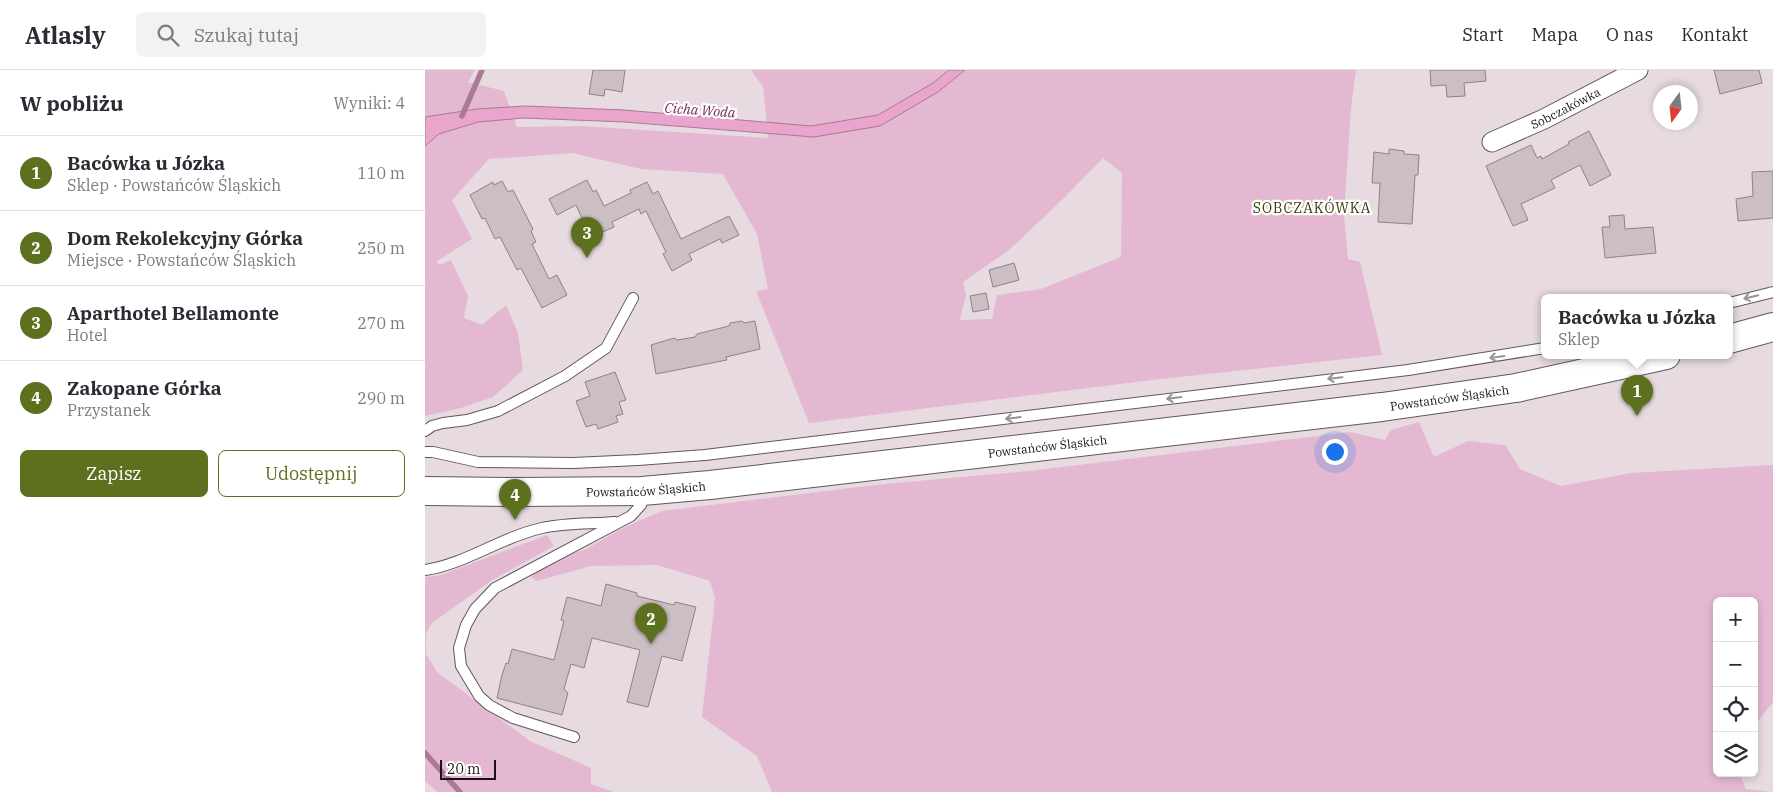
<!DOCTYPE html>
<html lang="pl">
<meta charset="utf-8">
<style>
:root{--surface:#fff;--page:#f2f2f3;--text:#2b2b33;--muted:#7c7c81;--line:#e1e1e2;--accent:#5d701e}
body{margin:0;font-family:"IBM Plex Serif",serif;background:var(--page);color:var(--text)}
.controls{position:absolute;right:15px;bottom:15px;display:grid;overflow:hidden;border-radius:8px;box-shadow:0 2px 8px #0003}
.controls button{width:45px;height:45px;display:grid;place-items:center;padding:0;border:0;border-bottom:1px solid var(--line);background:var(--surface);color:var(--text);font:25px sans-serif}
.compass{position:absolute;left:1228px;top:15px;width:45px;height:45px;border-radius:50%;background:var(--surface);box-shadow:0 2px 8px #0003;rotate:195deg}
.scale{position:absolute;left:15px;bottom:12px;width:56px;box-sizing:border-box;padding-left:5px;border:2px solid #171215;border-top:0;font-size:14px;line-height:18px;white-space:nowrap;color:#171215;-webkit-text-stroke:4px #fff;paint-order:stroke}
.you{position:absolute;left:909px;top:381px;width:18px;height:18px;margin:-12px;border:4px solid #fff;border-radius:50%;background:#1a73e8;box-shadow:0 0 0 8px #1a73e833}
.badge{display:grid;place-items:center;width:32px;height:32px;border-radius:50%;background:var(--accent);color:#fff;font-size:16px;font-weight:700}
.pin{position:absolute;translate:-50% -41px;filter:drop-shadow(0 1px 2px #0008)}
.pin::after{content:'';position:absolute;top:26px;width:18px;height:15px;background:inherit;clip-path:polygon(0 0,100% 0,50% 100%)}
.popup{position:absolute;left:1116px;top:224px;width:192px;height:65px;box-sizing:border-box;display:grid;place-content:center;border-radius:8px;background:var(--surface);filter:drop-shadow(0 1px 4px #0005);font-size:16px;white-space:nowrap;color:var(--muted)}
.popup b{font-size:19px;color:var(--text)}
.popup::after{content:'';position:absolute;left:50%;top:100%;margin-left:-10px;border:10px solid transparent;border-top-color:var(--surface)}
.list{margin:0;padding:0;list-style:none}
h2{display:flex;justify-content:space-between;align-items:center;height:65px;margin:0;padding:0 20px;font-size:21px}
h2 small{font-size:16px;font-weight:400;color:var(--muted)}
.list li{display:grid;grid-template-columns:32px 1fr auto;gap:15px;align-items:center;box-sizing:border-box;height:75px;padding:0 20px;border-top:1px solid var(--line)}
.list b{display:block;font-size:19px;white-space:nowrap}
.list p{margin:0;font-size:16px;white-space:nowrap;color:var(--muted)}
.list em{font-size:16px;font-style:normal;color:var(--muted)}
.actions{display:flex;gap:10px;padding:15px 20px}
.actions a{flex:1;padding:11px 0;border:1px solid var(--accent);border-radius:8px;text-align:center;font-size:18px;color:var(--accent)}
.actions .main{background:var(--accent);color:#fff}
.icon{flex:none;width:28px;height:28px;fill:none;stroke:currentColor;stroke-width:2;stroke-linecap:round;stroke-linejoin:round}
.map{position:relative;flex:none;width:1348px;height:722px;overflow:hidden}
header{display:flex;align-items:center;gap:30px;box-sizing:border-box;height:70px;padding:0 25px;background:var(--surface);border-bottom:1px solid var(--line)}
header strong{font-size:24px}
nav{display:flex;gap:28px;margin-inline-start:auto;font-size:18px}
.search{width:350px;height:45px;background:var(--page);display:flex;align-items:center;gap:12px;box-sizing:border-box;padding:0 18px;border-radius:8px;color:var(--muted);font-size:19px}
main{display:flex}
aside{flex:1;background:var(--surface)}
.map>svg:first-child{display:block}
.green{fill:#e4b8d1;fill-rule:evenodd}
.water{fill:#e9a5cc;stroke:#aa7995}
.lines{fill:none;stroke-linecap:round;stroke-linejoin:round}
.stream{stroke:#aa7995;stroke-width:5.5}
.building{fill:#cbbec5;stroke:#8e8288}
.lane-casing{stroke:#61565c;stroke-width:12}
.street-casing{stroke:#61565c;stroke-width:21}
.secondary-casing{stroke:#61565c;stroke-width:30}
.lane{stroke:#fff;stroke-width:10}
.street{stroke:#fff;stroke-width:19}
.secondary{stroke:#fff;stroke-width:28}
.oneway{stroke:#979496}
.labels{text-anchor:middle;dominant-baseline:central;stroke-width:4.5;stroke-linejoin:round;paint-order:stroke}
.street-label{font-size:12px;fill:#171215;stroke:#fff}
.water-label{font-size:14px;font-style:italic;fill:#782a5c;stroke:#fff}
.neighbourhood-label{font-size:14px;letter-spacing:1px;fill:#364207;stroke:#fff}
</style>
<header>
<strong>Atlasly</strong>
<div class="search"><svg class="icon" aria-label="search" viewBox="0 0 24 24"><circle cx="10" cy="10" r="6"/><path d="M15 15l6 6"/></svg>Szukaj tutaj</div>
<nav><a>Start</a><a>Mapa</a><a>O nas</a><a>Kontakt</a></nav>
</header>
<main>
<aside>
<h2>W pobliżu<small>Wyniki: 4</small></h2>
<ul class="list">
<li><span class="badge">1</span><div><b>Bacówka u Józka</b><p>Sklep · Powstańców Śląskich</p></div><em>110 m</em></li>
<li><span class="badge">2</span><div><b>Dom Rekolekcyjny Górka</b><p>Miejsce · Powstańców Śląskich</p></div><em>250 m</em></li>
<li><span class="badge">3</span><div><b>Aparthotel Bellamonte</b><p>Hotel</p></div><em>270 m</em></li>
<li><span class="badge">4</span><div><b>Zakopane Górka</b><p>Przystanek</p></div><em>290 m</em></li>
</ul>
<div class="actions"><a class="main">Zapisz</a><a>Udostępnij</a></div>
</aside>
<div class="map">
<svg width="1348" height="722" viewBox="0 0 1348 722">
<rect width="100%" height="100%" fill="#e7dae1"/>
<!-- green -->
<g class="green">
<path d="M0 0H50L43 12 79 21 92 57 156 56 343 68 338 17 326 0H931L926 38 919 145 923 189 935 192 957 285 727 310 384 353 331 221 343 219 332 164 298 104 216 99 147 83 64 89 27 130 47 169 12 191 14 195 26 190 43 226 39 248 57 255 81 235 93 263 98 300 68 327 36 338 0 346ZM678 88 697 103 696 187 616 219 572 225 567 249 535 250 541 225 538 212 584 180 637 130Z"/>
<polygon points="994,352 1009,387 1043,371 1080,375 1095,399 1136,416 1206,403 1348,395 1348,632 1329,656 1329,531 1292,531 1292,703 1314,703 1321,719 1348,722 347,722 332,686 277,647 290,528 285,511 232,495 166,496 112,511 106,507 128,491 161,479 198,458 237,441 459,414 604,401 925,362 960,370 966,360"/>
<polygon points="122,465 129,476 67,510 7,553 1,563 1,584 12,602 105,671 166,698 166,714 189,722 13,722 0,711 0,507 16,505"/>
</g>
<!-- water -->
<polygon class="water" points="524,0 540,0 513,22 455,56 389,67 199,52 99,48 53,52 14,64 0,76 0,47 52,39 100,36 199,40 386,56 453,45 508,13"/>
<g class="lines">
<!-- stream -->
<g class="stream">
<polyline points="37,46 57,0"/>
<polyline points="0,683 35,722"/>
</g>
</g>
<!-- building -->
<g class="building">
<polygon points="168,0 200,0 197,22 180,19 179,26 164,24"/>
<polygon points="1005,0 1060,0 1061,11 1039,13 1040,26 1022,27 1021,15 1006,16"/>
<polygon points="1289,0 1334,0 1337,13 1295,24"/>
<polygon points="1164,61 1186,105 1165,116 1155,95 1126,110 1130,118 1096,134 1103,150 1088,156 1061,96 1106,75 1112,88 1116,86 1117,89 1144,74 1143,72"/>
<polygon points="964,79 979,81 979,84 994,85 993,105 990,105 987,154 953,152 955,113 947,113 949,82 964,84"/>
<polygon points="1348,101 1348,148 1313,151 1311,129 1328,126 1327,102"/>
<polygon points="162,110 168,122 171,120 179,136 206,123 205,120 222,112 228,124 233,121 256,169 304,146 314,165 297,173 295,169 264,184 267,190 247,201 238,184 241,182 221,141 216,144 214,139 187,152 189,157 168,166 167,164 165,166 151,135 132,145 124,129"/>
<polygon points="77,111 83,122 88,120 108,159 106,161 111,172 107,174 124,209 132,205 142,225 117,238 96,198 92,200 75,167 70,169 60,148 57,149 45,125 68,112 69,115"/>
<polygon points="1199,145 1200,159 1228,157 1231,183 1180,188 1177,157 1185,157 1184,146"/>
<polygon points="589,193 594,210 568,217 564,200"/>
<polygon points="561,223 564,239 548,242 545,226"/>
<polygon points="317,251 319,253 330,251 335,279 301,287 302,290 231,304 226,275 249,268 252,270 270,267 272,264 304,256 305,253"/>
<polygon points="190,302 201,330 194,332 198,344 191,346 193,352 173,359 171,354 161,357 151,331 165,326 160,312"/>
<polygon points="181,514 212,523 212,526 249,535 250,532 271,537 257,591 237,586 223,637 202,632 215,580 167,568 159,598 146,594 139,619 143,623 137,645 72,628 77,605 81,593 83,594 87,579 129,590 139,551 136,550 142,527 176,536"/>
</g>
<g class="lines">
<!-- lane casing -->
<g class="lane-casing">
<g id="lane">
<polyline points="1304,233 1348,222"/>
<polyline points="0,361 7,356 18,353 42,350 73,341 140,306 181,278 208,228"/>
<polyline points="0,382 8,382 53,392 148,393 213,390 280,385 983,300 1120,278"/>
<path d="M0 500C41 494 76 467 117 458 140 453 166 454 190 452"/>
<polyline points="149,667 88,648 64,635 54,626 36,596 34,578 41,555 50,539 70,518 206,446 216,435 217,422"/>
</g>
</g>
<!-- street casing -->
<g class="street-casing">
<g id="street">
<path id="s1" d="M1067 72 1119 49 1213 0"/>
</g>
</g>
<!-- secondary casing -->
<g class="secondary-casing">
<g id="secondary">
<polyline points="1304,269 1348,257"/>
<path id="s2" d="M0 421 92 422 217 421 285 415 957 337 1091 318 1241 285"/>
</g>
</g>
<!-- lane -->
<use href="#lane" class="lane"/>
<!-- street -->
<use href="#street" class="street"/>
<!-- secondary -->
<use href="#secondary" class="secondary"/>
</g>
<!-- one-way arrows -->
<defs><path id="oneway-shaft" d="M-6 0H5M1.5-3L5.5 0L1.5 3" fill="none" stroke-width="1.6" stroke-linecap="round" stroke-linejoin="round" transform="scale(1.25)"/></defs>
<g class="oneway">
<use href="#oneway-shaft" transform="translate(1326 227) rotate(166)"/>
<use href="#oneway-shaft" transform="translate(1072 287) rotate(172)"/>
<use href="#oneway-shaft" transform="translate(910 308) rotate(174)"/>
<use href="#oneway-shaft" transform="translate(749 328) rotate(173)"/>
<use href="#oneway-shaft" transform="translate(588 348) rotate(173)"/>
</g>
<g class="labels">
<!-- street labels -->
<g class="street-label">
<text stroke="none"><textPath href="#s1" startOffset="81">Sobczakówka</textPath></text>
<text stroke="none"><textPath href="#s2" startOffset="1030">Powstańców Śląskich</textPath></text>
<text stroke="none"><textPath href="#s2" startOffset="625">Powstańców Śląskich</textPath></text>
<text stroke="none"><textPath href="#s2" startOffset="221">Powstańców Śląskich</textPath></text>
</g>
<!-- water labels -->
<g class="water-label">
<text transform="translate(275 40) rotate(4)">Cicha Woda</text>
</g>
<!-- neighbourhood labels -->
<g class="neighbourhood-label">
<text x="887" y="138">SOBCZAKÓWKA</text>
</g>
</g>
</svg>
<div class="controls">
<button>+</button>
<button>−</button>
<button><svg class="icon" aria-label="locate" viewBox="0 0 24 24"><circle cx="12" cy="12" r="6"/><path d="M12 2v4M12 18v4M2 12h4M18 12h4"/></svg></button>
<button><svg class="icon" aria-label="layers" viewBox="0 0 24 24"><path d="M12 4l9 5-9 5-9-5zM3 14l9 5 9-5"/></svg></button>
</div>
<svg class="compass" viewBox="-18 -18 36 36"><path d="M0-13l5 13h-10z" fill="#e53935"/><path d="M0 13l5-13h-10z" fill="#7c7c81"/></svg>
<div class="scale">20 m</div>
<div class="you"></div>
<div class="pin badge" style="left:1212px;top:346px">1</div>
<div class="popup"><b>Bacówka u Józka</b>Sklep</div>
<div class="pin badge" style="left:226px;top:574px">2</div>
<div class="pin badge" style="left:162px;top:188px">3</div>
<div class="pin badge" style="left:90px;top:450px">4</div>
</div>
</main>
